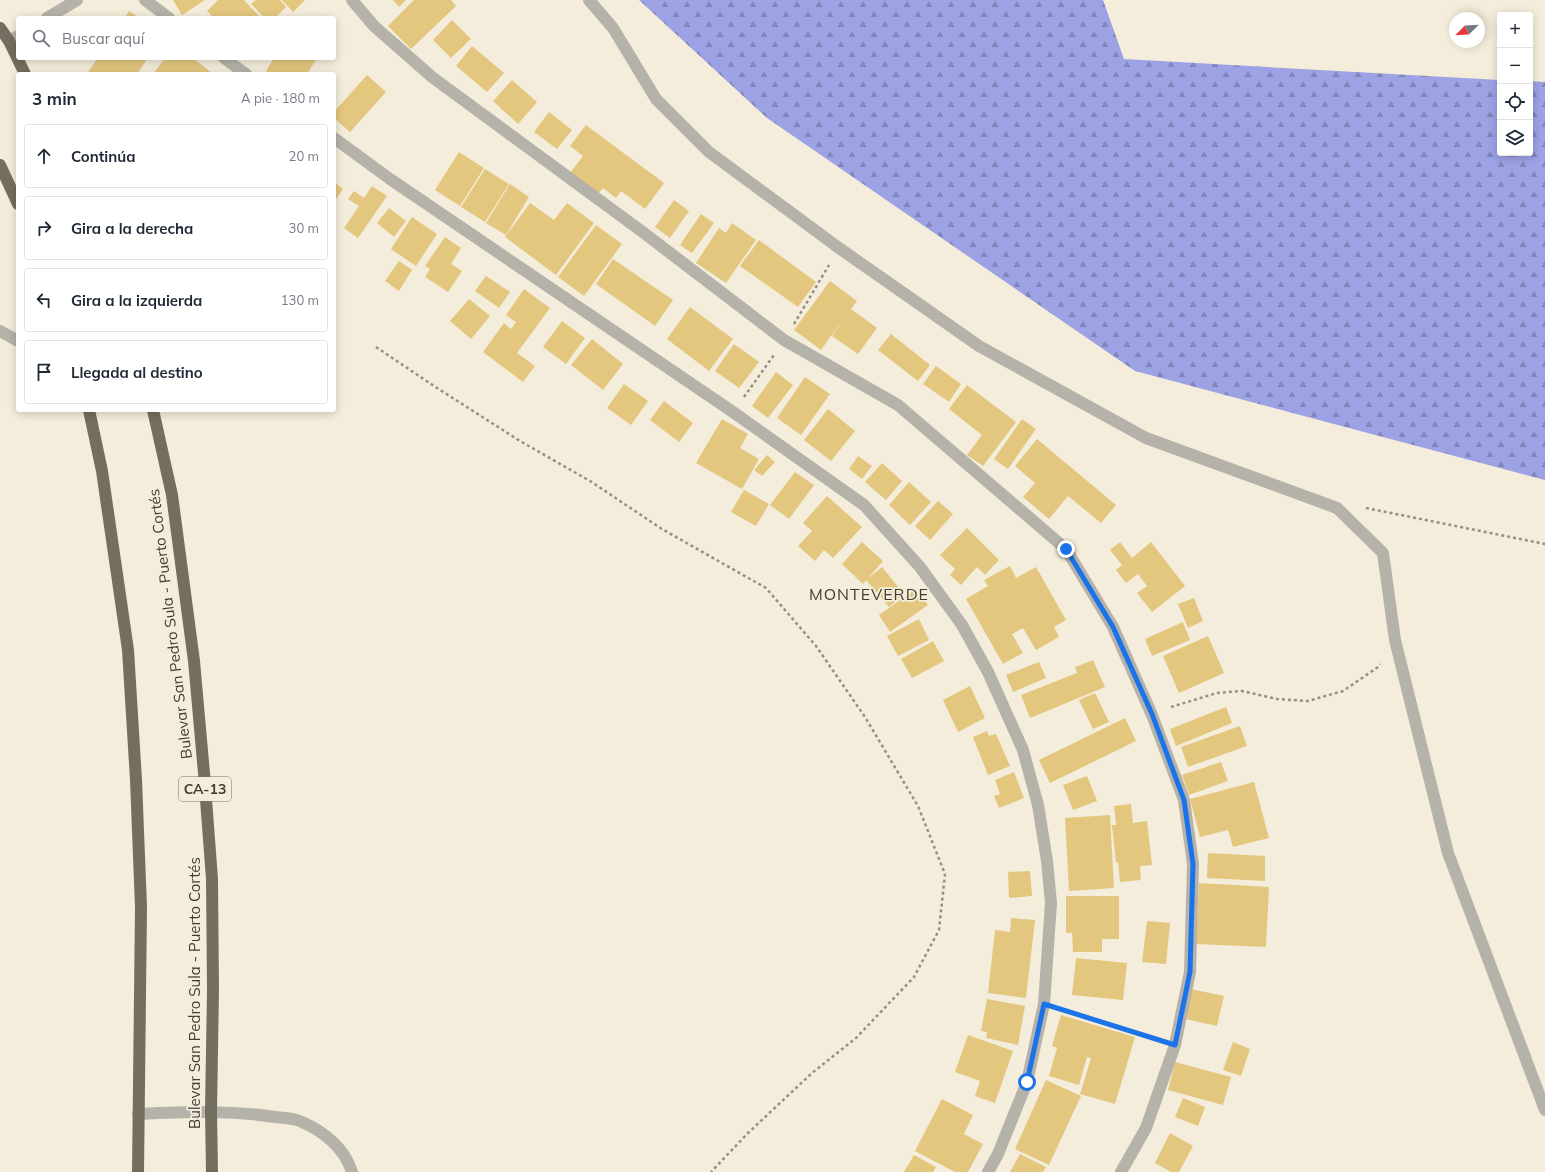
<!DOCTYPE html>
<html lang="es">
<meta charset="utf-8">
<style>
:root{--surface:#fff;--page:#f6f6f7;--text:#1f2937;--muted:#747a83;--line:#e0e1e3}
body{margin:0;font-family:Mulish,sans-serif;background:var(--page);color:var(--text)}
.controls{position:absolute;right:12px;top:12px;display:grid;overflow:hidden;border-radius:4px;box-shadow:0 2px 10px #0003}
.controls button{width:36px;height:36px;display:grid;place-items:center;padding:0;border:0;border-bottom:1px solid var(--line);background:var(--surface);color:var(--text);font:20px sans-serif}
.compass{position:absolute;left:1449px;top:12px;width:36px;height:36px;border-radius:50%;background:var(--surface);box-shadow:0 2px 10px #0003;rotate:246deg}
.stop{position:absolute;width:12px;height:12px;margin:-9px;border:3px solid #1a73e8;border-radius:50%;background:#fff}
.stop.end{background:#1a73e8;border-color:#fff;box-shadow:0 1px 4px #0008}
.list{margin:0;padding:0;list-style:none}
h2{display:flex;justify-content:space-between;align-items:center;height:52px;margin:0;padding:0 16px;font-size:17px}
h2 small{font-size:13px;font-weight:400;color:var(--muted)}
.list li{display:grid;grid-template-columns:26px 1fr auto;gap:12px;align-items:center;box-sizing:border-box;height:64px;margin:0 8px 8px;padding:0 8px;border:1px solid var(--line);border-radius:4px}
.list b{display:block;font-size:15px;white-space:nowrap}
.list em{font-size:13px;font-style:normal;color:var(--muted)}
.icon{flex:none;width:22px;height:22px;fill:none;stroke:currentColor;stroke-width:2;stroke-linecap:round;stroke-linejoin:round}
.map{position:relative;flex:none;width:1545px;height:1172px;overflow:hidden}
.search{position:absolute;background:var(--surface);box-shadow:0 2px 10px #0003;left:16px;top:16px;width:320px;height:44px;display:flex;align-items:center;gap:10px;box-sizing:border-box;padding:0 14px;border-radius:4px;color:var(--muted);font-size:15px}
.panel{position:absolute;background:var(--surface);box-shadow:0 2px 10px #0003;left:16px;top:72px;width:320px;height:340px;border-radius:4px}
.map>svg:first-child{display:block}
.forest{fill:url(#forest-firs)}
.building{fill:#e4c77e}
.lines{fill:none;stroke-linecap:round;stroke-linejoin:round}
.path{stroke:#959084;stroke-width:2.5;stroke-dasharray:3 3;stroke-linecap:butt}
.lane{stroke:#b5b2aa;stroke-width:12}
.street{stroke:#b5b2aa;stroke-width:12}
.highway{stroke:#746e5e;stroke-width:12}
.route{stroke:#1a73e8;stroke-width:5}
.labels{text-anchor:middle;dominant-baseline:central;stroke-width:3.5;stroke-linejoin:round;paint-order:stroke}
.shield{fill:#f4eddb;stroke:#757167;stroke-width:1}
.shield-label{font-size:14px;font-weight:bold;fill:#3f3c35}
.street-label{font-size:15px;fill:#3f3c35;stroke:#f4eddb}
.neighbourhood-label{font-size:16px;letter-spacing:1px;fill:#423c2e;stroke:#f4eddb}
</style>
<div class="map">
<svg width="1545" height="1172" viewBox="0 0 1545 1172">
<defs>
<pattern id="forest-firs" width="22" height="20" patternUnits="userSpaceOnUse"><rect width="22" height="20" fill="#9da2e5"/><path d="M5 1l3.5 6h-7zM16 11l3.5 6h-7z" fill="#8185ba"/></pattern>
</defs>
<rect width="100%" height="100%" fill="#f4eddb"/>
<!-- forest -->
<polygon class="forest" points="639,0 1103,0 1124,59 1500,80 1500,153 1530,153 1530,81 1545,82 1545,480 1135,371 767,118"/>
<!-- building -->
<g class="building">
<polygon points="173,0 205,0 182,15"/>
<polygon points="218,0 244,0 261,18 214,18 207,11"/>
<polygon points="256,0 280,0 286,7 275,18 265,18 251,4"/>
<polygon points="282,0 305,0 293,12"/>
<polygon points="393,0 406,0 399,7"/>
<polygon points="414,0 451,0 456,6 411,49 388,26"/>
<polygon points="129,11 139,18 125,18"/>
<polygon points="452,20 471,39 451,58 433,40"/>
<polygon points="472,46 504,73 487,92 456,66"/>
<polygon points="98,58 148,58 137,74 90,74 88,72"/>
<polygon points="165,58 193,58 213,74 153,74"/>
<polygon points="274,58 317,58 307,74 271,74 266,71"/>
<polygon points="367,75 386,92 350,132 334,118 334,112"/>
<polygon points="512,80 537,102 518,124 493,101"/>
<polygon points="549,112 572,130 557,149 534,132"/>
<polygon points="586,125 664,183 645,209 621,191 616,198 603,188 598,194 570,173 583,156 570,146"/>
<polygon points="459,152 484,168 460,206 435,190"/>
<polygon points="485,169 509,184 485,222 461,207"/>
<polygon points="334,182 343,189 334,202"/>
<polygon points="510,184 529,197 506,235 486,223"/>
<polygon points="372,186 387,196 358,238 344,228 359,206 348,199 354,191 364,198"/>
<polygon points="674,200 689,211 670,238 655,227"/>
<polygon points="530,203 554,220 567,203 594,223 556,275 505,237"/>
<polygon points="389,208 406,221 394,237 377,223"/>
<polygon points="701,214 714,223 692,253 680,245"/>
<polygon points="412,217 437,234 416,266 391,249"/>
<polygon points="732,223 756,240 726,283 696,263 719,228 726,233"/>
<polygon points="596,225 622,244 584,296 558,277"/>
<polygon points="445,237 461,248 451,264 462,271 448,292 425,277 430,269 425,266"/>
<polygon points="759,240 816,282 798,307 740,266"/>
<polygon points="613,259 673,300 655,326 596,284"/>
<polygon points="399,261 412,270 399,291 385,281"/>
<polygon points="486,276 510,292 499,308 475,291"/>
<polygon points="830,281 857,301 851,309 877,328 858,354 832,336 844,318 821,350 794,330"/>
<polygon points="524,289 550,308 517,353 535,366 523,382 483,352 504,323 511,329 516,322 506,315"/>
<polygon points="469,299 490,316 471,339 450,321"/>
<polygon points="690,307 733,339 709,371 667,339"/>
<polygon points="562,321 585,338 566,364 543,347"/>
<polygon points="891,334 930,365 918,381 878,350"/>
<polygon points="592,339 623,364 603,390 571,365"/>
<polygon points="734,344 759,362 739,388 715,371"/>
<polygon points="936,366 961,384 949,402 923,384"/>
<polygon points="776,372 793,385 768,418 752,406"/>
<polygon points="805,377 830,394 801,435 777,418"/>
<polygon points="624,384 648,401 631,425 607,408"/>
<polygon points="967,385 1016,422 983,466 967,455 982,435 949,409"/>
<polygon points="664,401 693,423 679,442 650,420"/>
<polygon points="828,409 855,431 831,461 804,440"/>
<polygon points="722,419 748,434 740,448 759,459 742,489 696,463"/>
<polygon points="1022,419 1036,429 1008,469 994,459"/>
<polygon points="1037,439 1116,505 1101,523 1068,496 1049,519 1023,497 1035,483 1015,466"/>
<polygon points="767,455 775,462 762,476 754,470"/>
<polygon points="858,456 872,466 862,479 849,469"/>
<polygon points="882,463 902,481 886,500 865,482"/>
<polygon points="795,472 814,485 789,519 770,505"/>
<polygon points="909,482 931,502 910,525 889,505"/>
<polygon points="744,490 769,504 756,526 731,512"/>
<polygon points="827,496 862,527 833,558 824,550 815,561 798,546 812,531 803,523"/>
<polygon points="938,501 953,514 930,540 915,526"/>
<polygon points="967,528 999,560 985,575 977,567 961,585 950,575 955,569 940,555"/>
<polygon points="862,542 883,561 863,584 842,564"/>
<polygon points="1120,542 1132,558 1151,542 1185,586 1152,612 1137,593 1147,586 1138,574 1126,583 1116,570 1122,565 1110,550"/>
<polygon points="1010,566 1016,578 1036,567 1066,620 1054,627 1059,637 1036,650 1023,628 1012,634 1023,653 1003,664 966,599 988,586 984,580"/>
<polygon points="882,567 904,594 889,607 866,580"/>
<polygon points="916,589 928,605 890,632 879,615"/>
<polygon points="1194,598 1203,621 1188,628 1178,604"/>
<polygon points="919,619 929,640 898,656 887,636"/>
<polygon points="1183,622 1190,640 1152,656 1145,639"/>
<polygon points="1208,636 1224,673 1179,693 1163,656"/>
<polygon points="933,641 944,661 912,678 901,659"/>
<polygon points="1093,660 1105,687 1030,718 1021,695 1077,673 1075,667"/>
<polygon points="1039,662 1046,678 1013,692 1006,675"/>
<polygon points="970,686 985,718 958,732 943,700"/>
<polygon points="1095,693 1109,722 1093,729 1079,700"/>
<polygon points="1226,707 1232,723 1176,746 1170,729"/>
<polygon points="1125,718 1136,741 1050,783 1039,760"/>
<polygon points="1240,726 1247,746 1188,767 1181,747"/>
<polygon points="987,731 989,736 996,734 1010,766 988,775 973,737"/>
<polygon points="1221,762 1228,781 1189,795 1182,775"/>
<polygon points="1014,772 1024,798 999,808 994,796 1000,794 995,780"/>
<polygon points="1087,776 1097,801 1073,810 1063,785"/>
<polygon points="1254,782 1269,838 1233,847 1228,830 1200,837 1190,799"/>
<polygon points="1131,804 1133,823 1147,821 1152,865 1140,866 1141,880 1120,882 1118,862 1116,863 1112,825 1116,825 1114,806"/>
<polygon points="1110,815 1114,888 1069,891 1065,818"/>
<polygon points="1208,853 1265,856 1265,881 1207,878"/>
<polygon points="1030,871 1032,896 1009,898 1008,872"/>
<polygon points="1199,883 1269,887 1266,947 1196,944"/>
<polygon points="1066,896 1119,896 1119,939 1102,939 1102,952 1073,952 1072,933 1066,933"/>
<polygon points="1011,918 1035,920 1026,998 988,993 995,930 1010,932"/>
<polygon points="1147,921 1170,923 1166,964 1142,962"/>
<polygon points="1076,958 1127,963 1123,1000 1072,995"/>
<polygon points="1191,989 1224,996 1217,1026 1185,1019"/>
<polygon points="987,999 1025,1006 1018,1045 986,1038 987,1032 981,1031"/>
<polygon points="1061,1015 1135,1037 1115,1104 1080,1094 1091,1058 1087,1057 1079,1085 1049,1076 1057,1048 1052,1046"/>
<polygon points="968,1035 1013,1051 995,1103 975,1096 980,1081 955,1072"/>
<polygon points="1233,1042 1250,1049 1241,1076 1223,1070"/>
<polygon points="1175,1062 1231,1077 1223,1105 1168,1090"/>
<polygon points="1046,1080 1081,1096 1049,1165 1015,1149"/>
<polygon points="1183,1098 1205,1107 1198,1126 1175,1117"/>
<polygon points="942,1099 973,1115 964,1134 983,1144 968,1172 955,1172 915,1151"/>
<polygon points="1170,1133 1193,1146 1179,1172 1171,1172 1155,1163"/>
<polygon points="1020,1154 1046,1167 1043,1172 1010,1172"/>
<polygon points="914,1155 936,1167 933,1172 904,1172"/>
</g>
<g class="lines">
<!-- path -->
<g class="path">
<polyline points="794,324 829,265"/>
<polyline points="376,347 434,386 520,441 590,481 662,529 766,588 816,646 865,717 918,806 945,874 939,930 914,977 856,1038 812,1073 748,1133 711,1172"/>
<polyline points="744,397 774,355"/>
<polyline points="1366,508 1545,544"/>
<polyline points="1171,707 1217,693 1242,691 1277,699 1308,701 1343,691 1378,667 1380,664"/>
<polyline points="1062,1009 1156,1040"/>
</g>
<!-- lane -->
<g class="lane">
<polyline points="0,331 18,341"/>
<path d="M138 1114C184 1112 230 1110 275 1117 284 1118 294 1118 302 1122 325 1132 345 1149 352 1172"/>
</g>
<!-- street -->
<g class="street">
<polyline points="145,0 169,18"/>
<polyline points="352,0 374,26 432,77 644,233 784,340 898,405 1066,549 1113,627 1152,715 1184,800 1193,864 1190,972 1175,1045 1146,1128 1121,1172"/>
<polyline points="589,0 613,28 656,99 709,152 839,248 979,346 1146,438 1337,508 1383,553 1395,640 1448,853 1545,1110"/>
<polyline points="47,18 77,0"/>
<polyline points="9,41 18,36"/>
<polyline points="224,58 246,74"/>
<polyline points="334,138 390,179 733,412 864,505 920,567 962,625 988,672 1023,750 1038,805 1047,861 1051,903 1044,1004 1027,1082 998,1154 988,1172"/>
</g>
<!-- highway -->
<g class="highway">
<polyline points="0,28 9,41 25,74"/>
<polyline points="0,165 18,204"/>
<polyline points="89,410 102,471 128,650 136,780 141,907 138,1172"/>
<polyline points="153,410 172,495 194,661 204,773 212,879 213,990 211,1111 212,1172"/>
</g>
</g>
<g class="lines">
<!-- route -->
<polyline class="route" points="1027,1082 1044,1004 1175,1045 1190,972 1193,864 1184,800 1152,714 1113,627 1066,549"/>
</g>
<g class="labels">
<!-- shield labels -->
<rect class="shield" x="179" y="777" width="52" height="24" rx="3"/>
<g class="shield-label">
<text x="205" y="789">CA-13</text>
</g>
<!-- street labels -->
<g class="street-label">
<text transform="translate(170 624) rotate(-97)">Bulevar San Pedro Sula - Puerto Cortés</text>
<text transform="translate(194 993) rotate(-90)">Bulevar San Pedro Sula - Puerto Cortés</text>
</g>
<!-- neighbourhood labels -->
<g class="neighbourhood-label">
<text x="869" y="594">MONTEVERDE</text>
</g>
</g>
</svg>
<div class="controls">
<button>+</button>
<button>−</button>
<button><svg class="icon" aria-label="locate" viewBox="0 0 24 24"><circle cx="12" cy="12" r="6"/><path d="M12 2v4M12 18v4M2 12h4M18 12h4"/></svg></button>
<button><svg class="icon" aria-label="layers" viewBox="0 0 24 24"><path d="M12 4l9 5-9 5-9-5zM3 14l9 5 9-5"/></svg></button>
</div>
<svg class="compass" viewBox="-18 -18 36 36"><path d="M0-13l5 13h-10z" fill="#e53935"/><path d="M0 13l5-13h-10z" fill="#747a83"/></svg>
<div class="stop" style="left:1027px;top:1082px"></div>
<div class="stop end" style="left:1066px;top:549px"></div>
<div class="search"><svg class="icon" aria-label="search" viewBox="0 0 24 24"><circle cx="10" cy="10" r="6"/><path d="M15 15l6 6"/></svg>Buscar aquí</div>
<section class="panel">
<h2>3 min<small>A pie · 180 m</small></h2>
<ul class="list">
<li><svg class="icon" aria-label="ahead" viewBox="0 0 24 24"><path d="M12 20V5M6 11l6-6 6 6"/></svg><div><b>Continúa</b></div><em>20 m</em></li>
<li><svg class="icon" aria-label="right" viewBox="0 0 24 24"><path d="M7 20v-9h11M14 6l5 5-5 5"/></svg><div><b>Gira a la derecha</b></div><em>30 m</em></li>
<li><svg class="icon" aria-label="left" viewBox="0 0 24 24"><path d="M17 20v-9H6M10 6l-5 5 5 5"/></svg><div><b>Gira a la izquierda</b></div><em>130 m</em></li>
<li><svg class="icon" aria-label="arrive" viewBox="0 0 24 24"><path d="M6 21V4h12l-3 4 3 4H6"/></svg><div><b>Llegada al destino</b></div></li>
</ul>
</section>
</div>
